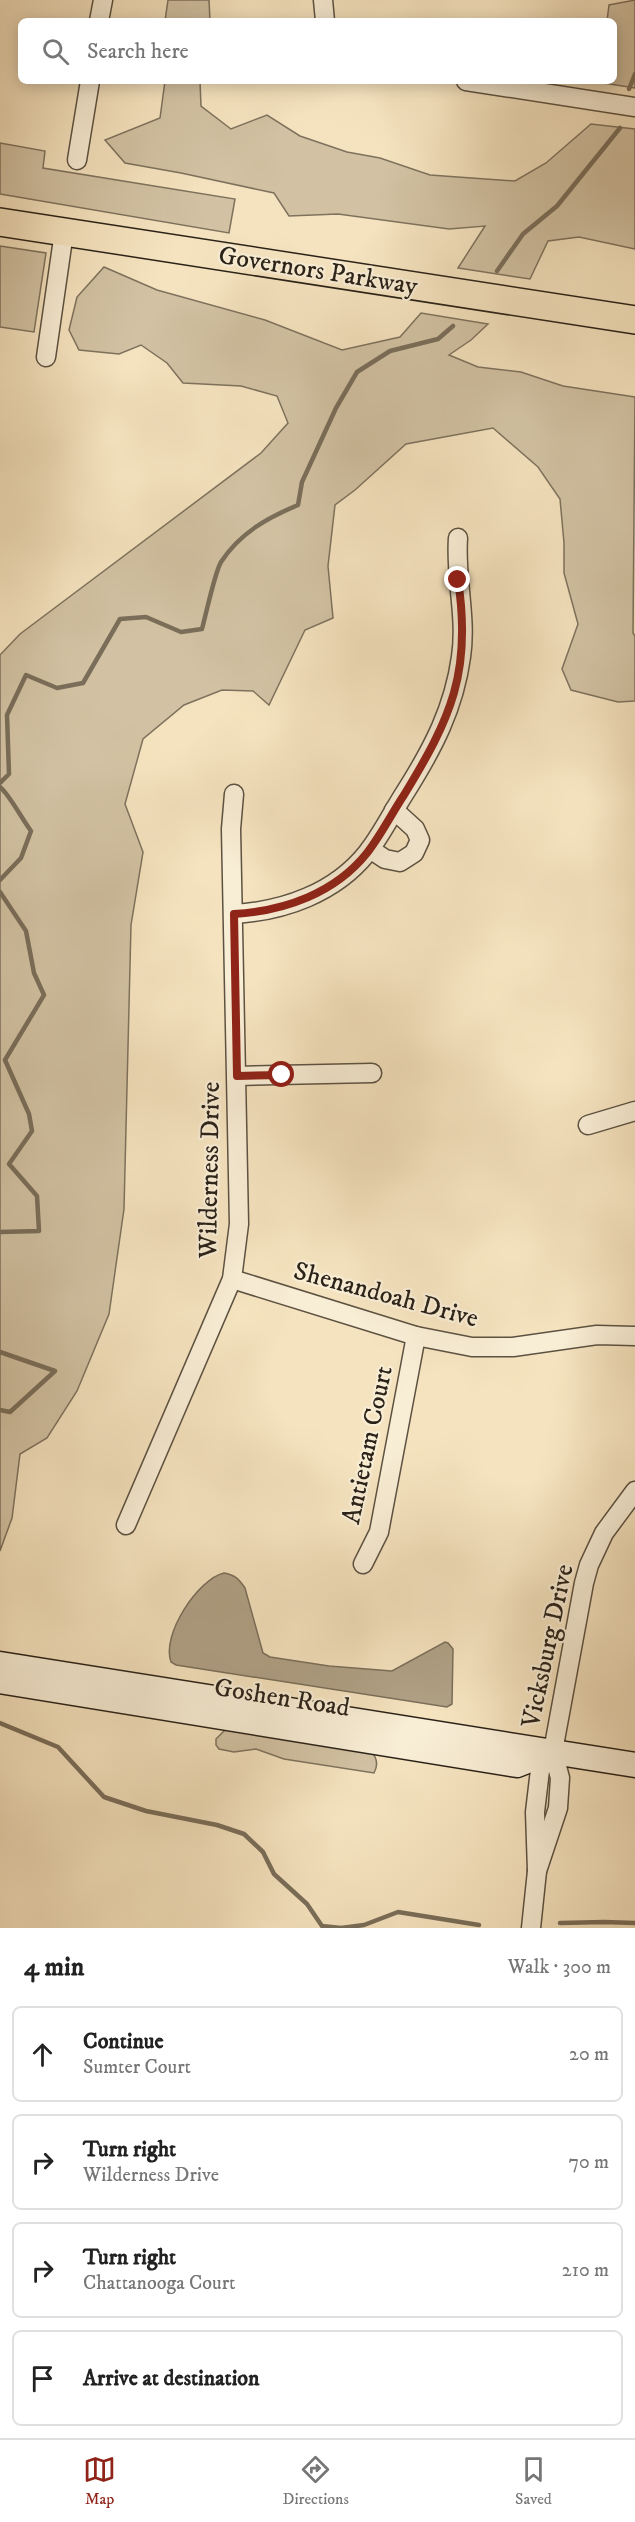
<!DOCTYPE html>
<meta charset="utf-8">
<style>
:root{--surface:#fff;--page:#f6f6f6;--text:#222;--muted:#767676;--line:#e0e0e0;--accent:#8f2418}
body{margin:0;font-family:"IM FELL DW Pica",serif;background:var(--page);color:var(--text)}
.stop{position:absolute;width:18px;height:18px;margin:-14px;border:4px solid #8f2418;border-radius:50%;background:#fff}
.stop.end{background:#8f2418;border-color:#fff;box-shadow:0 2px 6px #0008}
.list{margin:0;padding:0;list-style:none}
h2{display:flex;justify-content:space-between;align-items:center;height:78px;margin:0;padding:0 24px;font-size:26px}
h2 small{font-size:20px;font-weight:400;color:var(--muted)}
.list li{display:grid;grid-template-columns:39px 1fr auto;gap:18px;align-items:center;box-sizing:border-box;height:96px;margin:0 12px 12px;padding:0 12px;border:2px solid var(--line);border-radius:9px}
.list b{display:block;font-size:22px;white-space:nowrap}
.list p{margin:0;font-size:20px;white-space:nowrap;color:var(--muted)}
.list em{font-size:20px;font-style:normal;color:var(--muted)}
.icon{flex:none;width:33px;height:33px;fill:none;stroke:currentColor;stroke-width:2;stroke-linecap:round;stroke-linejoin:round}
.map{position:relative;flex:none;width:635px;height:1928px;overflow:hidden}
.search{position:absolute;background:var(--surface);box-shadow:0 3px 15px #0003;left:18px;right:18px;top:18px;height:66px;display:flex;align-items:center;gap:15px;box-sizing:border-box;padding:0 21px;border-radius:9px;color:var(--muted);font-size:22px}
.sheet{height:510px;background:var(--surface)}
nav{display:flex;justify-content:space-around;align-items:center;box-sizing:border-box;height:84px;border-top:2px solid var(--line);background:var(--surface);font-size:16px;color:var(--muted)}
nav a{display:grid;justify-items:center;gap:3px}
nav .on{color:var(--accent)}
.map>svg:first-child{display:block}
.green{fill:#d2c2a3;stroke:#7e725e;stroke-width:1.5}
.water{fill:#b0a186;stroke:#7a6e5a;stroke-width:1.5}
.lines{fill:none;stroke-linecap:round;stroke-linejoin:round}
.stream{stroke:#7a6e5a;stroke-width:4.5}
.street-casing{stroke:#5d5242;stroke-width:21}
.secondary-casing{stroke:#2a2218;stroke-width:27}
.primary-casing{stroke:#2a2218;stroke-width:30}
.street{stroke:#f8edd5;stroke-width:18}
.secondary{stroke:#f8edd5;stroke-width:24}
.primary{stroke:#f5e3bf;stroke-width:27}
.route{stroke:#8f2418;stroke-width:8}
.labels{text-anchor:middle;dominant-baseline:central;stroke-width:4.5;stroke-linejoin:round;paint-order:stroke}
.street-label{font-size:26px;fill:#2a2218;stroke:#f8edd5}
</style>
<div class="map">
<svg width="635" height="1928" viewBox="0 0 635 1928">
<rect width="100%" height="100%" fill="#f5e3bf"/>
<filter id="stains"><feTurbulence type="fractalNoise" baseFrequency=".00333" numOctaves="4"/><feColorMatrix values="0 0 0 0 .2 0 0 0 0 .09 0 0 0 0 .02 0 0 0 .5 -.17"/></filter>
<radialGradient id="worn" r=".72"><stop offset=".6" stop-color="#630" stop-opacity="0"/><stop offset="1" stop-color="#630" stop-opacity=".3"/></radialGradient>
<!-- green -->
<g class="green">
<polygon points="168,0 209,0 210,21 165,21"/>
<polygon points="635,0 635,88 597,82 614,81 614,21 607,21 609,5"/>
<polygon points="165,81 200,81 201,106 231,129 267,115 300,136 347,152 380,158 430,175 515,181 546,163 591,124 635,129 635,249 579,237 548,241 530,279 458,268 485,226 449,229 338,214 289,216 274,193 181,173 125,163 105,140 160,118"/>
<polygon points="0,143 45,151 43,168 235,199 229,233 0,194"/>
<polygon points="0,246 46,253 34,332 0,327"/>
<polygon points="104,267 157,290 265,320 342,350 400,337 421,313 488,324 471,340 449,355 478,367 521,372 563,386 635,397 633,633 635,636 635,701 618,702 571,690 562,669 578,624 564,573 564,543 560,499 538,467 493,428 406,444 355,490 335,505 328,566 333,618 305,630 269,705 253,691 222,690 184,705 143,739 125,804 143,852 131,925 124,1209 109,1314 77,1391 47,1438 20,1454 12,1518 0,1551 0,655 20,634 261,453 288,423 277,396 241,386 183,383 167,363 141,345 119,354 79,350 69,330 77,297"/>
<path d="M227 1728 370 1750C377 1757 379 1764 374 1773L284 1759 256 1749 234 1752 219 1749 216 1745V1739Z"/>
</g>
<!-- water -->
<path class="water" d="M224 1573C235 1575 239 1579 245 1588L263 1653 270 1657 329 1666 392 1671 445 1642 448 1643 453 1649 452 1704 447 1707 176 1665 171 1662C161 1635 198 1579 224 1573Z"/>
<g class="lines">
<!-- stream -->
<g class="stream">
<polyline points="629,89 635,74"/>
<polyline points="497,271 523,234 557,206 620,128"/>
<path d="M0 783 9 774 7 715 26 675 57 688 83 683 120 619 146 617 181 632 202 629C206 614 215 572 221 562 240 533 267 518 298 505L302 482 336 408 357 372 390 351 438 339 453 326"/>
<path d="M0 787C9 794 22 819 31 831L21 858 0 880"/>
<polyline points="0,892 26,931 34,973 44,995 5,1060 29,1114 32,1131 9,1164 37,1196 39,1231 0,1232"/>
<polyline points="0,1352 55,1371 10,1412 0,1410"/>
<polyline points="0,1723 58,1747 104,1797 146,1811 217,1825 244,1834 263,1852 274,1874 307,1904 322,1926 341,1928"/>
<polyline points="560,1923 604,1922 635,1923"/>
<polyline points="341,1928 364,1925 398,1912 479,1925"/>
</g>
<!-- street casing -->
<g class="street-casing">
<g id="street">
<polyline points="323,0 325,21"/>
<polyline points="99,21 103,0"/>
<polyline points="466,81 635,107"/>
<polyline points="77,160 90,81"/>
<polyline points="46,357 64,232"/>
<polyline points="370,849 385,859 400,862 414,853 420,840 415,829 394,810"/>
<path d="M234 914C284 911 335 893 367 853 382 834 393 811 406 791 433 748 454 708 461 657 467 617 455 578 458 538"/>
<polyline points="237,1076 372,1073"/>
<polyline points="588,1125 635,1111"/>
<polyline points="232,1279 416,1336 472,1347 513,1347 597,1335 635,1336"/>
<polyline points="126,1525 232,1279 239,1224 231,829 234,794"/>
<polyline points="363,1564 379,1532 416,1336"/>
<polyline points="537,1871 558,1808 560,1778 553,1751 584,1583 589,1565 604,1533 635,1491"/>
<polyline points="531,1928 537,1871 535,1812 540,1770 553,1751"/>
</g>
</g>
<!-- secondary casing -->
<g class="secondary-casing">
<g id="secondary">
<polyline points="0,1664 635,1765"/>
<polyline points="0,1681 517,1765 550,1752"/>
</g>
</g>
<!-- primary casing -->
<g class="primary-casing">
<polyline id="primary" points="0,222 635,320"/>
</g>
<!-- street -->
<use href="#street" class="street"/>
<!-- secondary -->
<use href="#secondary" class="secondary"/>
<!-- primary -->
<use href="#primary" class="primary"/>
</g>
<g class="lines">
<!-- route -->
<path class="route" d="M282 1075 237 1076 234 914C285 911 335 893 367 853 381 835 392 813 404 795 451 718 472 672 458 580"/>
</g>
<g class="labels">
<!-- street labels -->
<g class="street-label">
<text transform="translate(318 271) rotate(9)">Governors Parkway</text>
<text transform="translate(210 1170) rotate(-89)">Wilderness Drive</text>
<text transform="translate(386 1295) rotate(15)">Shenandoah Drive</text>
<text transform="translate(368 1445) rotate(-78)">Antietam Court</text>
<text transform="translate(548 1646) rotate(-78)">Vicksburg Drive</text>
<text transform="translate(282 1698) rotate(9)">Goshen Road</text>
</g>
</g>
<rect width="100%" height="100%" filter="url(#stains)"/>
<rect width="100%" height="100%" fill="url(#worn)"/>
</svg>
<div class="stop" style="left:282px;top:1075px"></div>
<div class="stop end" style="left:458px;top:580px"></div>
<div class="search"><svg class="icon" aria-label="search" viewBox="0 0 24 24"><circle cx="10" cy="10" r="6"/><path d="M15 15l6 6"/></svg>Search here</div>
</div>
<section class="sheet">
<h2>4 min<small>Walk · 300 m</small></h2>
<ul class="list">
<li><svg class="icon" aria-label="ahead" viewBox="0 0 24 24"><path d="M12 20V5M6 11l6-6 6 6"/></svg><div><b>Continue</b><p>Sumter Court</p></div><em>20 m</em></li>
<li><svg class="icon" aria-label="right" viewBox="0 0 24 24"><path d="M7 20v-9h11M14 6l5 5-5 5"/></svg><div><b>Turn right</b><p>Wilderness Drive</p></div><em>70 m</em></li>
<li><svg class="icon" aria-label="right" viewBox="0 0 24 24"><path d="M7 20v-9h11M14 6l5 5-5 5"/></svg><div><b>Turn right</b><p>Chattanooga Court</p></div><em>210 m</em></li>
<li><svg class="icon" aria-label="arrive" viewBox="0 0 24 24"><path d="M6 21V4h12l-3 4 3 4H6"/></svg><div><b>Arrive at destination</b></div></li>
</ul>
</section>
<nav>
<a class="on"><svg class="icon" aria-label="map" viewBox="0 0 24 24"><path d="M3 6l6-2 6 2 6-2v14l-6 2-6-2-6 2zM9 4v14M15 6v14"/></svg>Map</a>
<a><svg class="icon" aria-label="directions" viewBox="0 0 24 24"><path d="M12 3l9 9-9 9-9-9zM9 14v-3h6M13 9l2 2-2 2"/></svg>Directions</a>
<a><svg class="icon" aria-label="saved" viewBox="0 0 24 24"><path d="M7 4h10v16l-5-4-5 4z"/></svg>Saved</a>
</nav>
